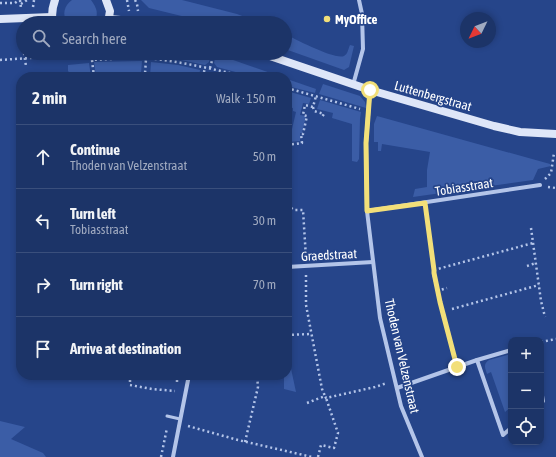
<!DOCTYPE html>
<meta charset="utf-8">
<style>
:root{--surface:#1c3468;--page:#253c6e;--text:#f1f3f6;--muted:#a0aac0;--line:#3a4f7c}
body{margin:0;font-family:"Asap Condensed",sans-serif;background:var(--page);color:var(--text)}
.controls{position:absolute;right:12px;bottom:12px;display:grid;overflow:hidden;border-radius:8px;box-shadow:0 2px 6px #0003}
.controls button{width:36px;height:36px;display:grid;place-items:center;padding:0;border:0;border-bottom:1px solid var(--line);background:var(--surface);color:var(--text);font:20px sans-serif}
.compass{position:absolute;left:460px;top:12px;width:36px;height:36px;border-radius:50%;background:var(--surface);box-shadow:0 2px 6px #0003;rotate:227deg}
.stop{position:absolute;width:12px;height:12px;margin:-9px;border:3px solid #f2df79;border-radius:50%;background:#fff}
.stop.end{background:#f2df79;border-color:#fff;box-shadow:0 1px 4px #0008}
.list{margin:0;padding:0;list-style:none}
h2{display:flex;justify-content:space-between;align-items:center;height:52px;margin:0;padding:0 16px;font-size:17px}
h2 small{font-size:13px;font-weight:400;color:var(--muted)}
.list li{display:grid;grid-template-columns:26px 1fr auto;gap:12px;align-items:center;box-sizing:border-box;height:64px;padding:0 16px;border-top:1px solid var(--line)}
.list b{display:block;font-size:15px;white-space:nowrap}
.list p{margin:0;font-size:13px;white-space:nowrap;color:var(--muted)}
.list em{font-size:13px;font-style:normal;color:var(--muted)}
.icon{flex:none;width:22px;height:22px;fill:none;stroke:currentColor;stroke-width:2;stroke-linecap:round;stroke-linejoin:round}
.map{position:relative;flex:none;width:556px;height:457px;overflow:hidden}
.search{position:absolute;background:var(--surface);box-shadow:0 2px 6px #0003;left:16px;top:16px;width:276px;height:44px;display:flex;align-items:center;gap:10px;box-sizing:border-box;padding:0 14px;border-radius:22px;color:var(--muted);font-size:15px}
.panel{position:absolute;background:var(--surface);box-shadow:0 2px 6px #0003;left:16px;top:72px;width:276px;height:308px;border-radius:16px}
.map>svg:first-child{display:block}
.green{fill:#3b5da6}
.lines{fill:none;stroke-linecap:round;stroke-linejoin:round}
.path{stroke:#b4c5e9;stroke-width:2.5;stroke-dasharray:2 3;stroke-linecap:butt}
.lane{stroke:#b4c5e9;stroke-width:3}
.street{stroke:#b4c5e9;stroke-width:4}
.secondary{stroke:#dee6f8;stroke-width:8}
.route{stroke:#f2df79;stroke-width:5}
.poi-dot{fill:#f2df79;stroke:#26458a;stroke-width:1.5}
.labels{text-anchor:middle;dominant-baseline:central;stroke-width:3.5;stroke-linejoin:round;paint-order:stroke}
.poi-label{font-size:13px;font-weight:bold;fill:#fff;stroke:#26458a;text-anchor:start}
.street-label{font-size:13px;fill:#fff;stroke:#26458a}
</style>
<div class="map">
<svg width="556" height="457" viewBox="0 0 556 457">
<rect width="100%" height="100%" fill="#26458a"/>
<!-- green -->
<g class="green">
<path d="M72 0H91C97 8 99 14 94 23H67C62 14 64 6 72 0Z"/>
<polygon points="141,0 182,0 237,14 261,23 210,23 149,8"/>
<path d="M285 34C295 39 335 60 344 56 348 54 348 49 350 45L354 46 349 67 344 70 285 49Z"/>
<polygon points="137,53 211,53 209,62 205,65 181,60 140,55"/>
<polygon points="216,54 282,77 254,77 217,67 214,63"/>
<polygon points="142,61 141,73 130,74 130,77 96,77 94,62"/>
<polygon points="151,62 178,65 200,70 199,77 150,77"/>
<polygon points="89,63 91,77 73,77 68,71 68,65"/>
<polygon points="287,79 316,89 315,93 287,86"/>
<polygon points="323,84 360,96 365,102 366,108 319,94"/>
<polygon points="287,91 311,98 309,104 303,103 300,115 306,116 302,133 300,133 300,141 289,142 296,112 293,111 293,108 287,107"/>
<polygon points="320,100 361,112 360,119 359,159 357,162 352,161 352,124 332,118 333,113 317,109"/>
<polygon points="377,116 550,164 551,166 538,169 533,180 413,197 415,189 427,187 427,170 430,152 382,144 381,151 378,151 378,142 374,142 374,124"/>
<path d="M511 354V407L505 412 491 372 487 374C485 368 483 364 489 360Z"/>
<polygon points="287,362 290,364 296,392 284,389 284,375 287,375"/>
<polygon points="0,421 25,427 11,439 43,453 46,457 0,457"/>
</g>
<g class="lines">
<!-- path -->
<g class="path">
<polyline points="20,0 21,8"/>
<polyline points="127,0 129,11"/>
<polyline points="135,0 137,4 138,11"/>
<polyline points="0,3 15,3 19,0"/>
<polyline points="21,4 27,0"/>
<polyline points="33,7 34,0"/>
<polyline points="24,53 26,66"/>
<polyline points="54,53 69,57 103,53"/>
<polyline points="133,58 134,53"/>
<polyline points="0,60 45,57 54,53"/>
<polyline points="210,68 214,53"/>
<path d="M94 77 92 60C113 59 135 57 156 59 187 63 217 70 247 77"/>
<polyline points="143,77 145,74 146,59"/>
<polyline points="203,77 205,67"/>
<polyline points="287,88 360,109"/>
<polyline points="313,107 314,111 324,114 322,117"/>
<polyline points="287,145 302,143 301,134 303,134 307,116 303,115 305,105 313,107 316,96"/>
<polyline points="545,179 551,173 554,153"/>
<polyline points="548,187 556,188"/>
<polyline points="287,205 294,210 303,210 306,258"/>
<polyline points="426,211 434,270 433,273 440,302 455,359"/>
<polyline points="531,228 541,301 545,317"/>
<polyline points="527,266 536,263"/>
<polyline points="434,270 533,243"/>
<polyline points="306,275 306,305 322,389 325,396"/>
<polyline points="437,291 447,288"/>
<polyline points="452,309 539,285"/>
<polyline points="287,335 311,334"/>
<polyline points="541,342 556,339"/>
<polyline points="130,375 130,385 152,389 175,391"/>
<polyline points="177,382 177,375"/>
<polyline points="307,403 325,396 326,398 375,387 387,383"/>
<polyline points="188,426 238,440 312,457"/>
<polyline points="245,442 258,387 257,375"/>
<polyline points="161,457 167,428"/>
<polyline points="318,457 321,445 334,448 338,433 326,398"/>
</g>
<!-- lane -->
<polyline class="lane" points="167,416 180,419"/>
<!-- street -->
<g class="street">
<polyline points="353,85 363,49 362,14 359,0"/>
<polyline points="370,90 366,143 367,211 380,318 401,406 422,457"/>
<polyline points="367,211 540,185"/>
<polyline points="287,267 373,262"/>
<polyline points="477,360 503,435 511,428"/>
<polyline points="397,388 477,360 511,350"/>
<polyline points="541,390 543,401 541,403"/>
<polyline points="173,457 189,375"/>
</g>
<!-- secondary -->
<g class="secondary">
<polyline points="106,0 110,11 108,23"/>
<polyline points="0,19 52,17"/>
<polyline points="110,19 152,23"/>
<path d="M53 23C51 14 52 8 55 0"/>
<polyline points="261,53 370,90 494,126 520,132 556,134"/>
</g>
</g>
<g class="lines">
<!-- route -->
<polyline class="route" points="370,90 366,143 367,211 425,203 434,270 434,273 440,302 457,367"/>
</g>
<!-- markers -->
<circle class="poi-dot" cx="327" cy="19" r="4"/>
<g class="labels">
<!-- poi labels -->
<g class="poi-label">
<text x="335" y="19">MyOffice</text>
</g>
<!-- street labels -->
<g class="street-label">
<text transform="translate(433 96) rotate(16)">Luttenbergstraat</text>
<text transform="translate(464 187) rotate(-9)">Tobiasstraat</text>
<text transform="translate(329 255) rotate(-3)">Graedstraat</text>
<text transform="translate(402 356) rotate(77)">Thoden van Velzenstraat</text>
</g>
</g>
</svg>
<div class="controls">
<button>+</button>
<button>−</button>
<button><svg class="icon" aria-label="locate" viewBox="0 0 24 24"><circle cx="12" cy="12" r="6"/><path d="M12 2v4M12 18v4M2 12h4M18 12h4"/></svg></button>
</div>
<svg class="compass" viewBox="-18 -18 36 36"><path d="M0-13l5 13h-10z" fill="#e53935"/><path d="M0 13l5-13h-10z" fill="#a0aac0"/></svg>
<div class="stop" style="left:370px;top:90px"></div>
<div class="stop end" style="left:457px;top:367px"></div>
<div class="search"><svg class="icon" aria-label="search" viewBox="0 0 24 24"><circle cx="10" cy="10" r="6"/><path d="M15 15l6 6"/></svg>Search here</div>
<section class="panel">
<h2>2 min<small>Walk · 150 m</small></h2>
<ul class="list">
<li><svg class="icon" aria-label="ahead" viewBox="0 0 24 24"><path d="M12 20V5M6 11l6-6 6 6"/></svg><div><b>Continue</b><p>Thoden van Velzenstraat</p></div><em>50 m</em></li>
<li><svg class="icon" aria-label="left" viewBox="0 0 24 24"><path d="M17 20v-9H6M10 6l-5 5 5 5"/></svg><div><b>Turn left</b><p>Tobiasstraat</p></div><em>30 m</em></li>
<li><svg class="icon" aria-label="right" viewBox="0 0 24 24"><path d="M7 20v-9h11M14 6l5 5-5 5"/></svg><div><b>Turn right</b></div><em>70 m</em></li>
<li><svg class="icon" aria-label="arrive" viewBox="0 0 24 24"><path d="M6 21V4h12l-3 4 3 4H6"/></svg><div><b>Arrive at destination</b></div></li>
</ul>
</section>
</div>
